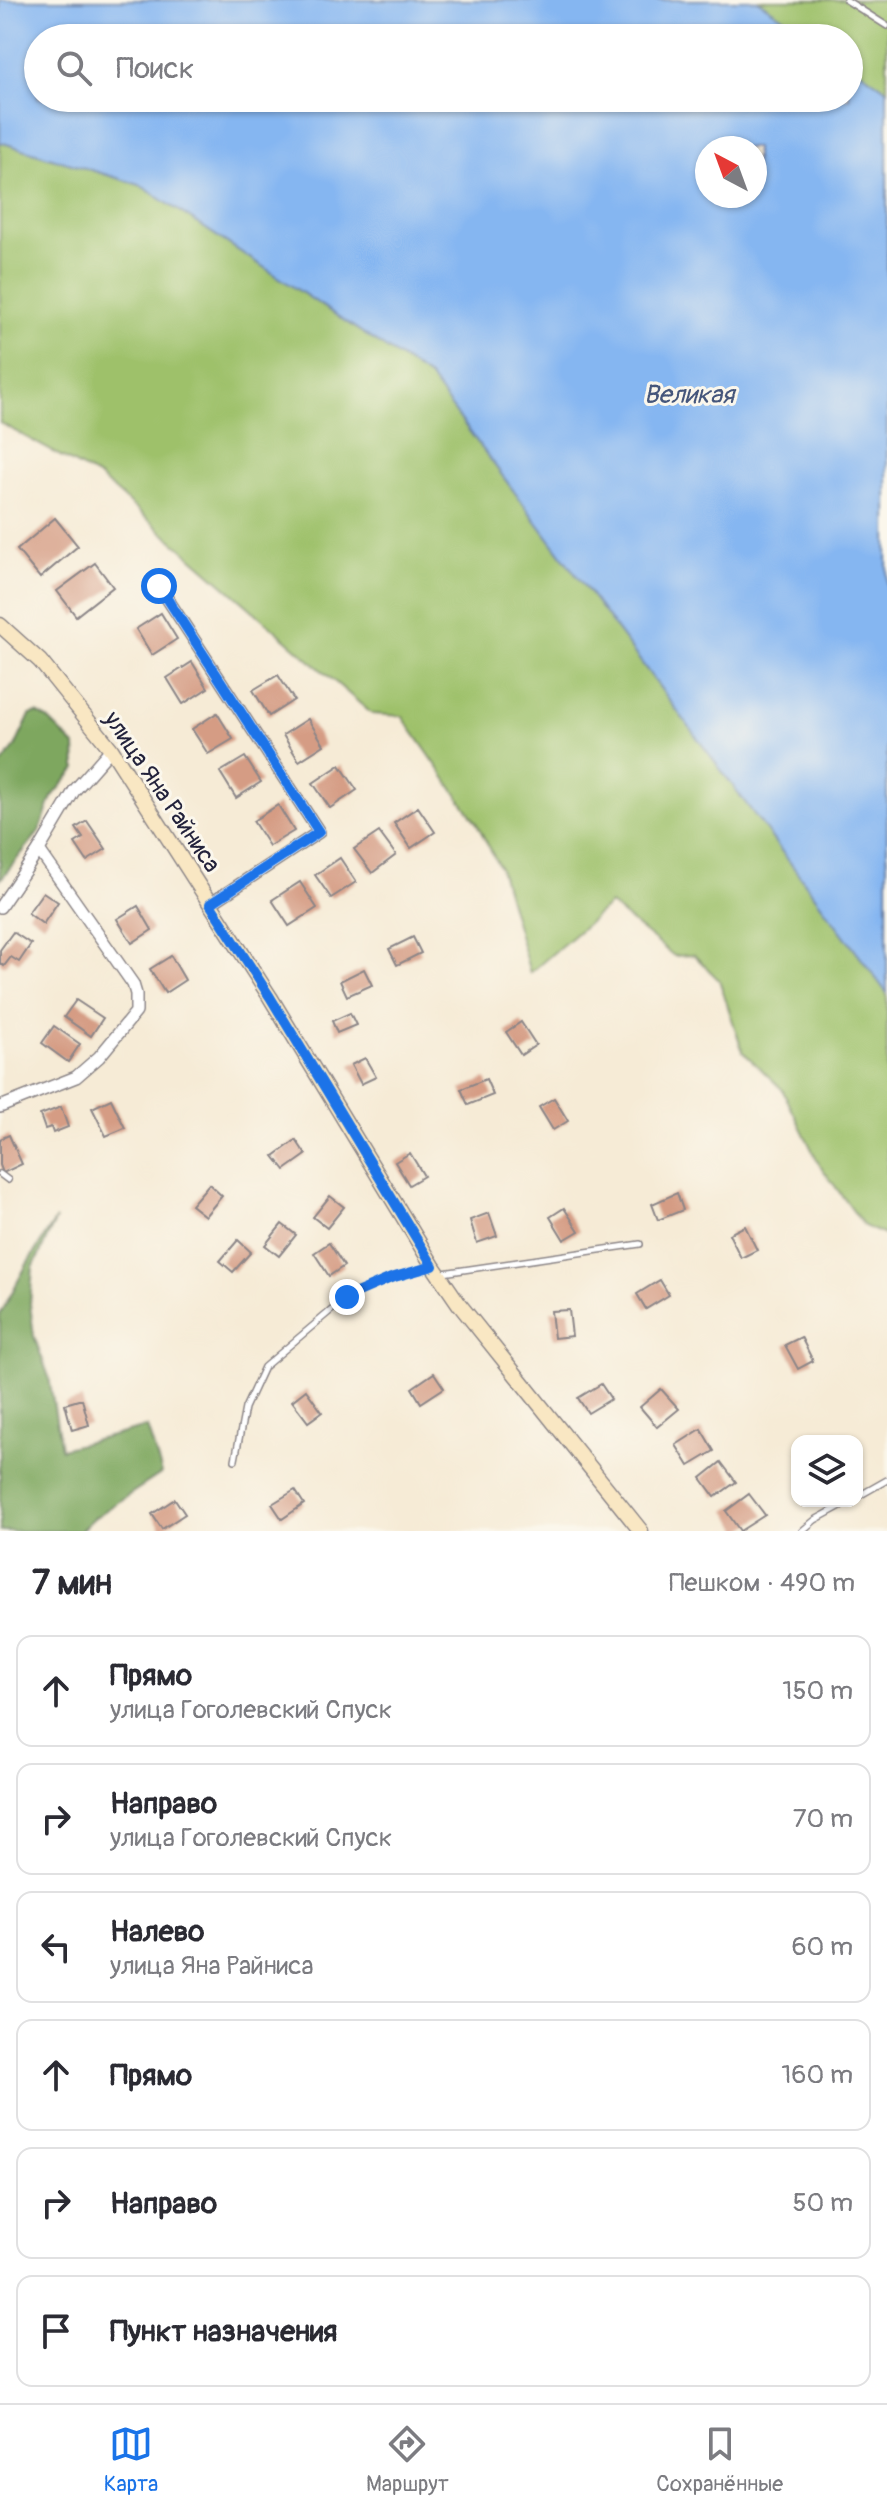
<!DOCTYPE html>
<html lang="ru">
<meta charset="utf-8">
<style>
:root{--surface:#fff;--page:#f2f2f3;--text:#2b2b33;--muted:#7c7c81;--line:#e1e1e2;--accent:#1a73e8}
body{margin:0;font-family:Pangolin,sans-serif;background:var(--page);color:var(--text)}
.controls{position:absolute;right:24px;bottom:24px;display:grid;overflow:hidden;border-radius:16px;box-shadow:0 2px 6px #0004}
.controls button{width:72px;height:72px;display:grid;place-items:center;padding:0;border:0;border-bottom:2px solid var(--line);background:var(--surface);color:var(--text);font:40px sans-serif}
.compass{position:absolute;left:695px;top:136px;width:72px;height:72px;border-radius:50%;background:var(--surface);box-shadow:0 2px 6px #0004;rotate:319deg}
.stop{position:absolute;width:24px;height:24px;margin:-18px;border:6px solid #1a73e8;border-radius:50%;background:#fff}
.stop.end{background:#1a73e8;border-color:#fff;box-shadow:0 2px 8px #0008}
.list{margin:0;padding:0;list-style:none}
h2{display:flex;justify-content:space-between;align-items:center;height:104px;margin:0;padding:0 32px;font-size:34px}
h2 small{font-size:26px;font-weight:400;color:var(--muted)}
.list li{display:grid;grid-template-columns:52px 1fr auto;gap:24px;align-items:center;box-sizing:border-box;height:112px;margin:0 16px 16px;padding:0 16px;border:2px solid var(--line);border-radius:16px}
.list b{display:block;font-size:30px;white-space:nowrap}
.list p{margin:0;font-size:26px;white-space:nowrap;color:var(--muted)}
.list em{font-size:26px;font-style:normal;color:var(--muted)}
.icon{flex:none;width:44px;height:44px;fill:none;stroke:currentColor;stroke-width:2;stroke-linecap:round;stroke-linejoin:round}
.map{position:relative;flex:none;width:887px;height:1531px;overflow:hidden}
.search{position:absolute;background:var(--surface);box-shadow:0 2px 6px #0004;left:24px;right:24px;top:24px;height:88px;display:flex;align-items:center;gap:20px;box-sizing:border-box;padding:0 28px;border-radius:44px;color:var(--muted);font-size:30px}
.sheet{height:872px;background:var(--surface)}
nav{display:flex;justify-content:space-around;align-items:center;box-sizing:border-box;height:112px;border-top:2px solid var(--line);background:var(--surface);font-size:22px;color:var(--muted)}
nav a{display:grid;justify-items:center;gap:4px}
nav .on{color:var(--accent)}
.map>svg:first-child{display:block}
.green{fill:#9ec16a;stroke:#607252;stroke-width:2}
.forest{fill:#7ea75e;stroke:#50644c;stroke-width:2}
.water{fill:#85b6f1;stroke:#546c96;stroke-width:2;fill-rule:evenodd}
.building{fill:#d59c84}
.lines{fill:none;stroke-linecap:round;stroke-linejoin:round}
.lane-casing{stroke:#8c8688;stroke-width:8}
.street-casing{stroke:#8c8688;stroke-width:14}
.secondary-casing{stroke:#8c8688;stroke-width:17}
.lane{stroke:#fff;stroke-width:5}
.street{stroke:#fff;stroke-width:11}
.secondary{stroke:#f9e7c3;stroke-width:14}
.route{stroke:#1a73e8;stroke-width:10}
.labels{text-anchor:middle;dominant-baseline:central;stroke-width:6;stroke-linejoin:round;paint-order:stroke}
.street-label{font-size:24px;fill:#22223b;stroke:#fbf7ec}
.water-label{font-size:26px;font-style:italic;fill:#45567b;stroke:#fbf7ec}
</style>
<div class="map">
<svg width="887" height="1531" viewBox="0 0 887 1531">
<rect width="100%" height="100%" fill="#fbf7ec"/>
<filter id="ink" filterUnits="userSpaceOnUse"><feTurbulence type="fractalNoise" baseFrequency=".0125" numOctaves="2"/><feDisplacementMap in="SourceGraphic" scale="16" xChannelSelector="R" yChannelSelector="G"/><feConvolveMatrix kernelMatrix="1 2 1 2 8 2 1 2 1" color-interpolation-filters="sRGB"/></filter>
<filter id="wash" filterUnits="userSpaceOnUse"><feTurbulence type="fractalNoise" baseFrequency=".006" numOctaves="4" result="noise"/><feDisplacementMap in="SourceGraphic" scale="32" xChannelSelector="R" yChannelSelector="G"/><feGaussianBlur stdDeviation="1.8" result="paint"/><feColorMatrix in="noise" values="0 0 0 0 0 0 0 0 0 0 0 0 0 0 0 0 0 1.4 0 .05"/><feComposite in="paint" operator="in"/></filter>
<g filter="url(#wash)">
<rect width="100%" height="100%" fill="#f6ebd6"/>
<!-- green -->
<g class="green">
<polygon points="757,0 887,0 887,90 849,63 849,38 814,38"/>
<polygon points="0,142 140,185 429,377 887,993 887,1236 864,1226 819,1164 782,1089 743,1052 719,980 694,955 674,956 610,904 530,973 500,868 476,822 402,716 372,714 99,477 0,423"/>
</g>
<!-- forest -->
<g class="forest">
<polygon points="37,713 48,719 75,746 76,769 52,797 39,832 0,880 0,766 15,747 30,715"/>
<polygon points="56,1219 33,1268 30,1304 34,1336 49,1377 61,1449 147,1427 162,1473 94,1518 80,1531 0,1531 0,1315 27,1264"/>
</g>
<!-- water -->
<path class="water" d="M0 0H757L814 38H38V98H849V63L887 90V993L429 377 140 185 0 142ZM707 148H755V196H707Z"/>
<g id="blocks">
<!-- building -->
<g class="building">
<polygon points="55,518 78,546 40,578 17,550"/>
<polygon points="95,563 113,587 76,616 57,591"/>
<polygon points="161,613 177,639 152,655 136,629"/>
<polygon points="192,662 208,688 183,704 167,678"/>
<polygon points="278,675 294,700 269,716 253,690"/>
<polygon points="217,713 233,739 208,754 192,729"/>
<polygon points="308,719 324,745 299,761 283,735"/>
<polygon points="245,757 261,782 236,798 220,772"/>
<polygon points="340,765 357,790 330,808 313,783"/>
<polygon points="278,805 294,831 269,846 253,821"/>
<polygon points="418,807 435,832 411,848 394,823"/>
<polygon points="87,821 106,849 87,861 75,843 83,838 76,828"/>
<polygon points="379,832 396,855 372,873 354,849"/>
<polygon points="340,858 356,882 331,898 315,875"/>
<polygon points="300,882 317,908 289,926 272,900"/>
<polygon points="43,892 58,902 43,924 28,913"/>
<polygon points="138,906 152,930 132,943 117,919"/>
<polygon points="13,932 31,944 19,962 11,957 4,966 0,963 0,950"/>
<polygon points="413,937 421,953 397,965 389,949"/>
<polygon points="171,956 185,980 165,993 150,969"/>
<polygon points="364,969 372,985 347,996 340,981"/>
<polygon points="76,1000 103,1018 91,1036 64,1017"/>
<polygon points="350,1013 356,1025 337,1033 332,1021"/>
<polygon points="521,1022 536,1045 521,1055 506,1032"/>
<polygon points="54,1026 80,1044 68,1062 42,1043"/>
<polygon points="365,1058 376,1077 361,1084 351,1065"/>
<polygon points="486,1079 493,1095 468,1105 461,1089"/>
<polygon points="554,1098 568,1121 553,1130 539,1107"/>
<polygon points="111,1099 125,1128 106,1136 92,1108"/>
<polygon points="61,1107 68,1127 53,1133 51,1127 45,1129 40,1115"/>
<polygon points="9,1135 22,1164 3,1173 0,1165 0,1139"/>
<polygon points="296,1140 306,1155 285,1170 274,1156"/>
<polygon points="410,1153 424,1176 409,1185 395,1162"/>
<polygon points="209,1184 222,1196 205,1216 191,1205"/>
<polygon points="677,1193 683,1210 658,1220 652,1204"/>
<polygon points="330,1196 344,1207 327,1228 313,1217"/>
<polygon points="564,1208 579,1231 564,1240 550,1217"/>
<polygon points="489,1213 497,1236 477,1243 470,1220"/>
<polygon points="282,1224 296,1235 279,1256 265,1245"/>
<polygon points="745,1226 757,1250 741,1258 729,1234"/>
<polygon points="238,1240 251,1252 233,1272 220,1261"/>
<polygon points="329,1243 344,1266 329,1276 314,1253"/>
<polygon points="660,1280 669,1295 646,1309 637,1294"/>
<polygon points="569,1310 572,1336 554,1338 551,1311"/>
<polygon points="801,1337 813,1361 798,1369 785,1345"/>
<polygon points="434,1373 444,1388 421,1403 412,1388"/>
<polygon points="601,1384 611,1399 588,1413 578,1398"/>
<polygon points="661,1389 679,1409 657,1427 640,1407"/>
<polygon points="306,1390 322,1412 308,1422 292,1401"/>
<polygon points="82,1399 89,1425 72,1430 65,1404"/>
<polygon points="701,1429 714,1451 689,1466 676,1445"/>
<polygon points="721,1462 736,1482 715,1497 701,1478"/>
<polygon points="295,1490 304,1504 282,1519 272,1504"/>
<polygon points="749,1494 765,1515 740,1531 726,1511"/>
<polygon points="175,1499 185,1514 162,1529 152,1514"/>
</g>
</g>
</g>
<g filter="url(#ink)">
<use href="#blocks" fill-opacity="0" stroke="#8c8688" stroke-width="2"/>
<g class="lines">
<!-- lane casing -->
<g class="lane-casing">
<g id="lane">
<polyline points="846,0 887,26"/>
<polyline points="0,1174 8,1180"/>
<polyline points="443,1273 640,1244"/>
<polyline points="235,1460 245,1408 264,1367 347,1297 391,1278 432,1266"/>
<polyline points="857,1497 887,1480"/>
<polyline points="802,1531 815,1520 850,1501"/>
</g>
</g>
<!-- street casing -->
<g class="street-casing">
<g id="street">
<polyline points="159,586 319,832 210,904"/>
<polyline points="0,907 39,850 74,791 111,749"/>
<polyline points="0,1107 76,1077 99,1057 136,1012 136,994 133,984 39,850"/>
</g>
</g>
<!-- secondary casing -->
<g class="secondary-casing">
<polyline id="secondary" points="0,625 40,661 111,749 270,997 433,1266 459,1304 641,1531"/>
</g>
<!-- lane -->
<use href="#lane" class="lane"/>
<!-- street -->
<use href="#street" class="street"/>
<!-- secondary -->
<use href="#secondary" class="secondary"/>
</g>
</g>
<g class="lines" filter="url(#ink)">
<!-- route -->
<polyline class="route" points="159,586 319,832 210,904 270,997 433,1266 391,1278 347,1297"/>
</g>
<g class="labels">
<!-- street labels -->
<g class="street-label">
<text transform="translate(162 792) rotate(56)">улица Яна Райниса</text>
</g>
<!-- water labels -->
<g class="water-label">
<text x="689" y="395">Великая</text>
</g>
</g>
</svg>
<div class="controls">
<button><svg class="icon" aria-label="layers" viewBox="0 0 24 24"><path d="M12 4l9 5-9 5-9-5zM3 14l9 5 9-5"/></svg></button>
</div>
<svg class="compass" viewBox="-18 -18 36 36"><path d="M0-13l5 13h-10z" fill="#e53935"/><path d="M0 13l5-13h-10z" fill="#7c7c81"/></svg>
<div class="stop" style="left:159px;top:586px"></div>
<div class="stop end" style="left:347px;top:1297px"></div>
<div class="search"><svg class="icon" aria-label="search" viewBox="0 0 24 24"><circle cx="10" cy="10" r="6"/><path d="M15 15l6 6"/></svg>Поиск</div>
</div>
<section class="sheet">
<h2>7 мин<small>Пешком · 490 m</small></h2>
<ul class="list">
<li><svg class="icon" aria-label="ahead" viewBox="0 0 24 24"><path d="M12 20V5M6 11l6-6 6 6"/></svg><div><b>Прямо</b><p>улица Гоголевский Спуск</p></div><em>150 m</em></li>
<li><svg class="icon" aria-label="right" viewBox="0 0 24 24"><path d="M7 20v-9h11M14 6l5 5-5 5"/></svg><div><b>Направо</b><p>улица Гоголевский Спуск</p></div><em>70 m</em></li>
<li><svg class="icon" aria-label="left" viewBox="0 0 24 24"><path d="M17 20v-9H6M10 6l-5 5 5 5"/></svg><div><b>Налево</b><p>улица Яна Райниса</p></div><em>60 m</em></li>
<li><svg class="icon" aria-label="ahead" viewBox="0 0 24 24"><path d="M12 20V5M6 11l6-6 6 6"/></svg><div><b>Прямо</b></div><em>160 m</em></li>
<li><svg class="icon" aria-label="right" viewBox="0 0 24 24"><path d="M7 20v-9h11M14 6l5 5-5 5"/></svg><div><b>Направо</b></div><em>50 m</em></li>
<li><svg class="icon" aria-label="arrive" viewBox="0 0 24 24"><path d="M6 21V4h12l-3 4 3 4H6"/></svg><div><b>Пункт назначения</b></div></li>
</ul>
</section>
<nav>
<a class="on"><svg class="icon" aria-label="map" viewBox="0 0 24 24"><path d="M3 6l6-2 6 2 6-2v14l-6 2-6-2-6 2zM9 4v14M15 6v14"/></svg>Карта</a>
<a><svg class="icon" aria-label="directions" viewBox="0 0 24 24"><path d="M12 3l9 9-9 9-9-9zM9 14v-3h6M13 9l2 2-2 2"/></svg>Маршрут</a>
<a><svg class="icon" aria-label="saved" viewBox="0 0 24 24"><path d="M7 4h10v16l-5-4-5 4z"/></svg>Сохранённые</a>
</nav>
